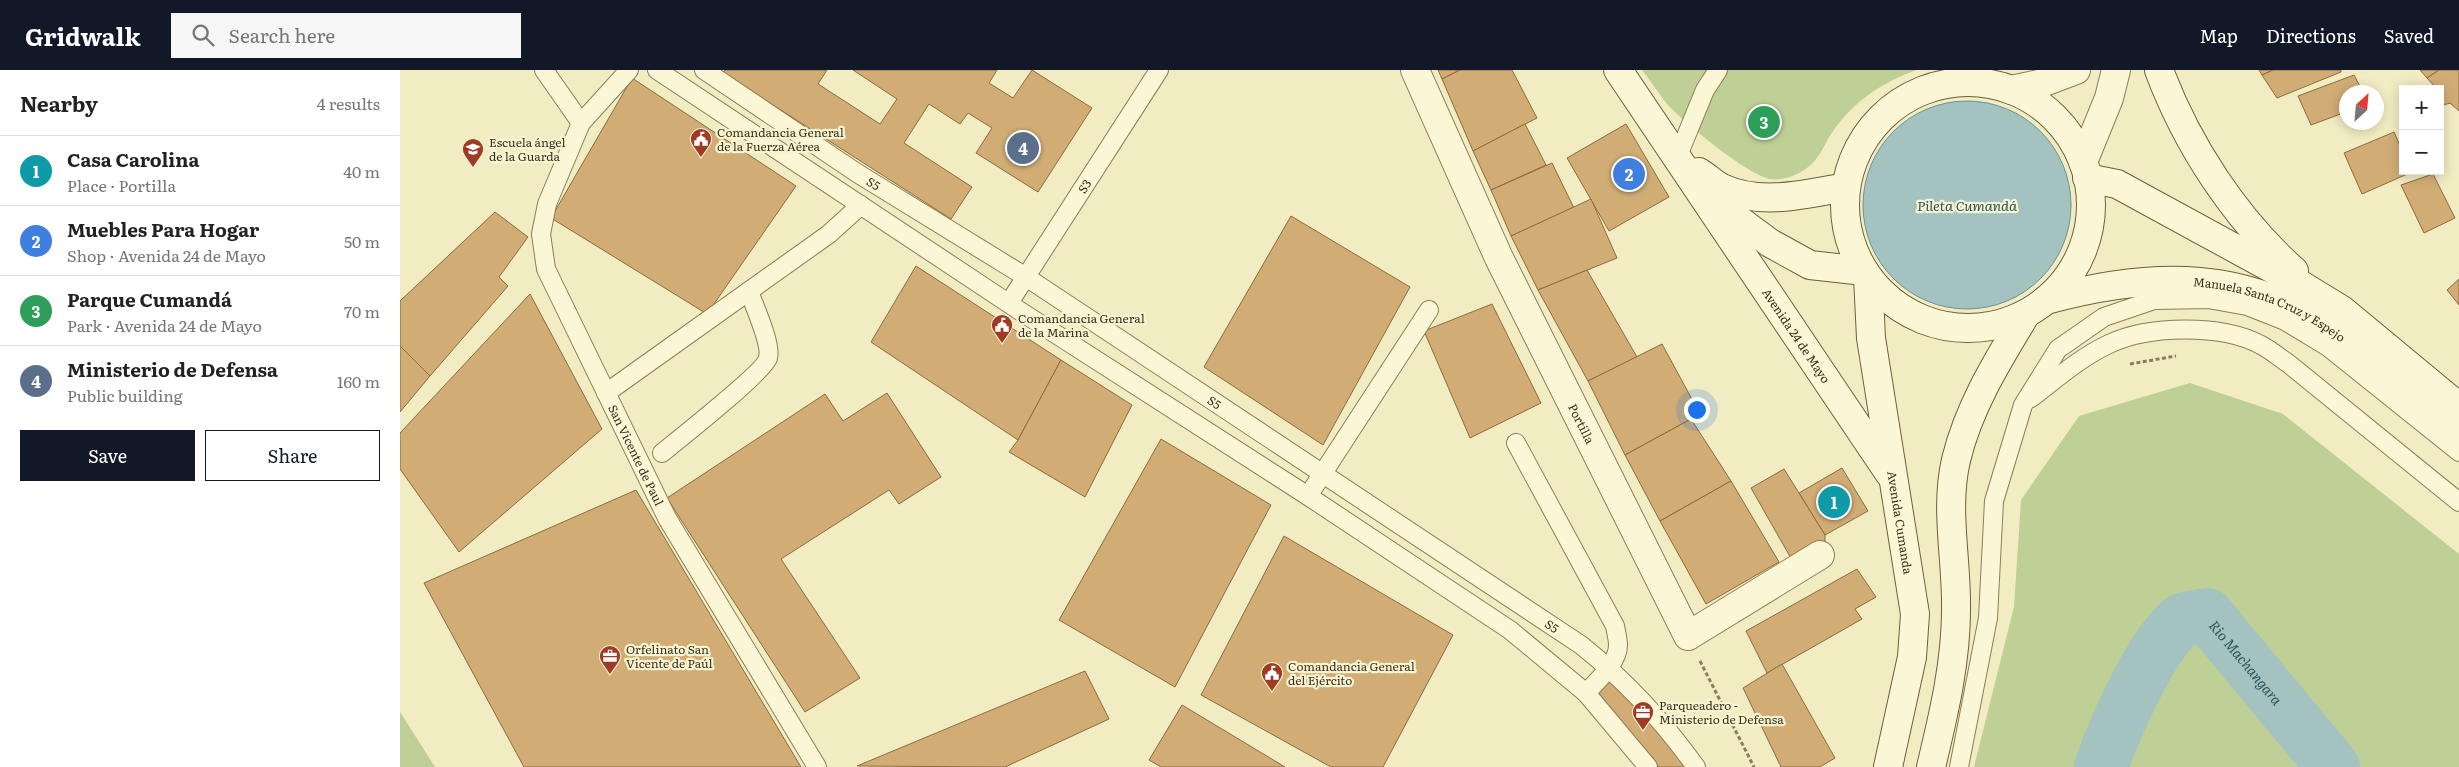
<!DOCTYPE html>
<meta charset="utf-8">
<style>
:root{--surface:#fff;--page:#f6f6f6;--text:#222;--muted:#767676;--line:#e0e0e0;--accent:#111827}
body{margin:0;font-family:Literata,serif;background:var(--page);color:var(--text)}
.controls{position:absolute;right:15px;top:15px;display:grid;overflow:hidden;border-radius:0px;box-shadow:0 2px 12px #0003}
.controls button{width:45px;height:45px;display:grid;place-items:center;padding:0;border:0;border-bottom:1px solid var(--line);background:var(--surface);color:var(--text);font:25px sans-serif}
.compass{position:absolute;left:1939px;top:15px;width:45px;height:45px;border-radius:50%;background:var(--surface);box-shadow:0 2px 12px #0003;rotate:26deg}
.you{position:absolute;left:1296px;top:339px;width:18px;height:18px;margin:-12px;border:4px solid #fff;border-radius:50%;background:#1a73e8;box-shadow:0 0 0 8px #1a73e833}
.badge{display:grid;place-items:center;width:32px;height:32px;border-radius:50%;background:var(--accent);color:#fff;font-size:16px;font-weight:700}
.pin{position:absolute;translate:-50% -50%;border:2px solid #fff;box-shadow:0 1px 5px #0006}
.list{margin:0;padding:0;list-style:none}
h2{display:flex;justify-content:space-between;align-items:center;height:65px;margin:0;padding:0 20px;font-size:21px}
h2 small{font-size:16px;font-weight:400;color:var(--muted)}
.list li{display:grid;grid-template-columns:32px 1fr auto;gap:15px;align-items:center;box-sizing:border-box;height:70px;padding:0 20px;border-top:1px solid var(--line)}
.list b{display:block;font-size:19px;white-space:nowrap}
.list p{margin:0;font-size:16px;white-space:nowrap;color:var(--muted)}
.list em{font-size:16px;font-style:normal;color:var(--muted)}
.actions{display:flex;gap:10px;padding:15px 20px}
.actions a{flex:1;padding:11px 0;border:1px solid var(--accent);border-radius:0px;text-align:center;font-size:18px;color:var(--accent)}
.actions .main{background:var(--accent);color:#fff}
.icon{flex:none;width:28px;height:28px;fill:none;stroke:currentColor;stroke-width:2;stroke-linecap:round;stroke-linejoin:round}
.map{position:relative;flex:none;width:2059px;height:697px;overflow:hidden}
header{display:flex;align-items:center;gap:30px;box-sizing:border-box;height:70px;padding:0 25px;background:var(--accent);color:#fff}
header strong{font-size:24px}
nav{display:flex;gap:28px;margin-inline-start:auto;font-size:18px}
.search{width:350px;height:45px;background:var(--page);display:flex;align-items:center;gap:12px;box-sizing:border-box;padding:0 18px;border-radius:0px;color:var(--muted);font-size:19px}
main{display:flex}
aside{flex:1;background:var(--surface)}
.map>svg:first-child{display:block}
.green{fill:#bed095}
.water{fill:#a4c3c0;stroke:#6a9290}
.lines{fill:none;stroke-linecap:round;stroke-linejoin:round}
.river{stroke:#a4c3c0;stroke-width:54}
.building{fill:#d1ad75;stroke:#8d6b3c}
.lane-casing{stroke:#8c7d58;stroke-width:20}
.street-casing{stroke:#8c7d58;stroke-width:30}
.secondary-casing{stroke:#6e5e3b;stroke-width:30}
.path{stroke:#8c7d58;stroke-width:3;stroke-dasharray:4 2.5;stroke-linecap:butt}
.lane{stroke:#fbf7d6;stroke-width:18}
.street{stroke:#fbf7d6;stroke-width:28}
.secondary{stroke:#fbf7d6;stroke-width:28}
.labels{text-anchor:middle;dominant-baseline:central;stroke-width:4.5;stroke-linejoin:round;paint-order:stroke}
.poi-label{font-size:12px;fill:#3b311d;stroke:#f8f4d2;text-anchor:start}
.street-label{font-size:12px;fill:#3b311d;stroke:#f8f4d2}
.water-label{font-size:14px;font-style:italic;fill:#2b555b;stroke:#f8f4d2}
</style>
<header>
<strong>Gridwalk</strong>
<div class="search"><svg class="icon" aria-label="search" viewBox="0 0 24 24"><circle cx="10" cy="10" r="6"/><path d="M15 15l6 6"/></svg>Search here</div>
<nav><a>Map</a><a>Directions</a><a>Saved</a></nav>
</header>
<main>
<aside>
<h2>Nearby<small>4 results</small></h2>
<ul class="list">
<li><span class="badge" style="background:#0f9aa8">1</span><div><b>Casa Carolina</b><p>Place · Portilla</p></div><em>40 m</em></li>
<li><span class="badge" style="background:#3f7fe0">2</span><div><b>Muebles Para Hogar</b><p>Shop · Avenida 24 de Mayo</p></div><em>50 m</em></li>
<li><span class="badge" style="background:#2e9e5b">3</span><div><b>Parque Cumandá</b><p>Park · Avenida 24 de Mayo</p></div><em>70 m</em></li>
<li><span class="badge" style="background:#5c6f8a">4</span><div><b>Ministerio de Defensa</b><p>Public building</p></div><em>160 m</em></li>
</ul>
<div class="actions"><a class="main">Save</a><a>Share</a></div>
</aside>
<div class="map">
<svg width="2059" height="697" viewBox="0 0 2059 697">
<rect width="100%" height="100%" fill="#f1ecc2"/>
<!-- green -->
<g class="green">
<path d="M1242 0H1517C1484 11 1453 32 1433 61 1424 74 1420 89 1407 98 1398 105 1382 111 1371 109 1350 107 1282 51 1267 34 1258 23 1251 11 1242 0Z"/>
<polygon points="1790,313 1883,344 2059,484 2059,697 1574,697 1614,537 1621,430 1679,346"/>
<polygon points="0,642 35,697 0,697"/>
</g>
<!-- water -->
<circle class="water" cx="1567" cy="135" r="104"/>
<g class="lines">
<!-- river -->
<path class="river" id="s1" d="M1701 697C1714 659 1751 575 1781 551 1786 547 1800 547 1807 545L1933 697"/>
</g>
<!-- building -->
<g class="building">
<polygon points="325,0 427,0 418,14 480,54 497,29 453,0 597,0 589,13 613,28 632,0 692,38 638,122 576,83 592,58 568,43 560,54 529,34 504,73 572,117 551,149 323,3"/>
<polygon points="1038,0 1060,0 1042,9"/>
<polygon points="1060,0 1112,0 1137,48 1073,81 1042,9"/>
<polygon points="1859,0 1873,0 1862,5"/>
<polygon points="1873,0 1941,0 1941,2 1877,28 1862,5"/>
<polygon points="2020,0 2039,0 2027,8"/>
<polygon points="2039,0 2059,0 2059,41 2050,33 2040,36 2040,19 2031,19 2035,17 2027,8"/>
<polygon points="1954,5 1963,22 1946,22 1946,42 1911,55 1898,26"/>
<polygon points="232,8 396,116 307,244 151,148"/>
<polygon points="1125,54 1146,95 1091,120 1073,81"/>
<polygon points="1226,54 1269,127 1209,161 1167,88"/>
<polygon points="1994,62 2003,82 2003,101 2012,102 1962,124 1944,83"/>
<polygon points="1152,93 1174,138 1111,166 1091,120"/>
<polygon points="2033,104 2055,148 2024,163 2001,115"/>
<polygon points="1191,129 1217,188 1138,220 1111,166"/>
<polygon points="95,142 128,167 99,207 108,216 30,306 0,276 0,231"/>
<polygon points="891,146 1010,217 923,375 804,297"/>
<polygon points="516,196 661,290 618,370 471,272"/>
<polygon points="1187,200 1237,287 1188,311 1138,220"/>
<polygon points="2059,209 2059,235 2047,220"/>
<polygon points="130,224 202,359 59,482 0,399 0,363"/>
<polygon points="1092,234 1141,333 1070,368 1024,261"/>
<polygon points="1262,274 1300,344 1225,385 1188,311"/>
<polygon points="0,276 30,306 0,342"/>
<polygon points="661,290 732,335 685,427 609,382 618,370"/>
<polygon points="487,323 541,407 499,434 489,420 381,489 460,608 405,642 267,428 425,324 443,351"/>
<polygon points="1291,349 1331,411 1260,451 1225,385"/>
<polygon points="761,369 871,435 775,617 659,550"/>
<polygon points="1442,398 1468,441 1425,465 1399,423"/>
<polygon points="1384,399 1425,465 1425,471 1392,490 1351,418"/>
<polygon points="1331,411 1379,492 1306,534 1260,451"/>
<polygon points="236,420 401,697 124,697 24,513"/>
<polygon points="884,466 1053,565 983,697 931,697 801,625"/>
<polygon points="1457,499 1476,527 1455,539 1462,549 1367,603 1346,561"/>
<polygon points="1382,594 1435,688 1420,697 1381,697 1343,618"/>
<polygon points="685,601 709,649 605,697 457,696"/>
<polygon points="1210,607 1236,632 1287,697 1256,697 1195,624"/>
<polygon points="782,635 885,697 761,697 749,690"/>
</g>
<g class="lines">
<!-- lane casing -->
<g class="lane-casing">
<g id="lane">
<polyline points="144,0 181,53"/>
<path id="s2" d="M229 0 181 53 147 134 141 164 146 199 267 448 417 697"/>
<polyline points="257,0 620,241 908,426 1110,560 1186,623 1248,697"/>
<path id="s3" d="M304 0 457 103 626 207 1181 575C1225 610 1263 651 1296 697"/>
<polyline points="1541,15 1577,0"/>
<polyline points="1277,88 1305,20 1318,0"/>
<path id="s4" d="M609 233 759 0"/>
<polyline points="206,323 429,164 461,135"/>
<path d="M1631 328C1656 309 1681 287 1709 274 1749 255 1822 254 1861 275 1871 280 1880 288 1889 294L2059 432"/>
<path d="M1116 373 1215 556C1216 562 1218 569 1218 575 1218 593 1197 611 1186 623"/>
<path d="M262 383C278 370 365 301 368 288 372 274 354 236 349 221"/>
<polyline points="908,426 1029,240"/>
<polyline points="1559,697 1588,548 1594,431 1623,335 1658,279 1704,247 1754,230 1808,229 1847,236 1885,251 1928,277 2059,382"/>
</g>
</g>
<!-- street casing -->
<g class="street-casing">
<g id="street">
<path id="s5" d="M1015 0 1099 188 1288 566 1420 485"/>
<polyline points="1611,20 1639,14 1676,0"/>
<polyline points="1683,92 1709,28 1716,0"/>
</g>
</g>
<!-- secondary casing -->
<g class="secondary-casing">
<g id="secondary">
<path id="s6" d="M1218 0 1489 403"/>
<path d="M1759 0C1787 75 1835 148 1894 201"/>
<circle cx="1568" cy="135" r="123"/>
<path d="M1299 102C1307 107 1314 114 1322 118 1361 136 1406 124 1446 117"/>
<polyline points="1687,108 1717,114 1893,210 1942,240 2059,337"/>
<polyline points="1316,133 1370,173 1410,195 1464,201"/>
<path id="s7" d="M1468 207 1471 268 1515 544 1512 587 1488 697"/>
<path id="s8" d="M1646 230C1752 201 1851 198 1943 268 1983 299 2020 334 2059 367"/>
<path d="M1531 697C1544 643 1557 589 1556 533 1556 485 1545 437 1556 390 1569 336 1598 290 1626 244"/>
</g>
</g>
<!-- path -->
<g class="path">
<polyline points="1730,294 1776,286"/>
<polyline points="1300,591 1354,697"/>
</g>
<!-- lane -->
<use href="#lane" class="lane"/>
<!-- street -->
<use href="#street" class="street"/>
<!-- secondary -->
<use href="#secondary" class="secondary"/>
</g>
<!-- icons -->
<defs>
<g id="civic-pin" transform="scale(1.125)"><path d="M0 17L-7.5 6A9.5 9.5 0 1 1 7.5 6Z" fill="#9f3a24" stroke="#f8f4d2"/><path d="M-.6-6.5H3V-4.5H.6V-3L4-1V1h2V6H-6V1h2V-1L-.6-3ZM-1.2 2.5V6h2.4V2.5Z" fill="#fff"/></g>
<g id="school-pin" transform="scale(1.125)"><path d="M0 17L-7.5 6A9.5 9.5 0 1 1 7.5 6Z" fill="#9f3a24" stroke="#f8f4d2"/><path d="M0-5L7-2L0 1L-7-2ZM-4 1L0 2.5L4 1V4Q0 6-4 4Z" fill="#fff"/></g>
<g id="office-pin" transform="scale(1.125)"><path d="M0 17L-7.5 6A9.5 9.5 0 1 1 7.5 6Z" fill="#9f3a24" stroke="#f8f4d2"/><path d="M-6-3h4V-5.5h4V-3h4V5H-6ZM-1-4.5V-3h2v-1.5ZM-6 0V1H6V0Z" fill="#fff"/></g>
</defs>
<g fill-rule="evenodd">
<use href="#civic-pin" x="301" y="69"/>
<use href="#school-pin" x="73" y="79"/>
<use href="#civic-pin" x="602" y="255"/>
<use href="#office-pin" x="210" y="586"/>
<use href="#civic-pin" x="872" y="603"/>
<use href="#office-pin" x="1243" y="642"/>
</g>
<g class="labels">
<!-- poi labels -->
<g class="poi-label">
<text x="317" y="62">Comandancia General<tspan x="317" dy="14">de la Fuerza Aérea</tspan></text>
<text x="89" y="72">Escuela ángel<tspan x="89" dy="14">de la Guarda</tspan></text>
<text x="618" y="248">Comandancia General<tspan x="618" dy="14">de la Marina</tspan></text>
<text x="226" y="579">Orfelinato San<tspan x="226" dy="14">Vicente de Paúl</tspan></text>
<text x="888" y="596">Comandancia General<tspan x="888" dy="14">del Ejército</tspan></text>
<text x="1259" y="635">Parqueadero -<tspan x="1259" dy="14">Ministerio de Defensa</tspan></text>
</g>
<!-- street labels -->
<g class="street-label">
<text stroke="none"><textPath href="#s3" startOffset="204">S5</textPath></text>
<text stroke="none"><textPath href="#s4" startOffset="139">S3</textPath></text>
<text stroke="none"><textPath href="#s8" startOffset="231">Manuela Santa Cruz y Espejo</textPath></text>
<text stroke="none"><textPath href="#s6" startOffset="320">Avenida 24 de Mayo</textPath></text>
<text stroke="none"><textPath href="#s3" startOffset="609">S5</textPath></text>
<text stroke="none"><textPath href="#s5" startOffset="391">Portilla</textPath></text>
<text stroke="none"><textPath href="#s2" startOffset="432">San Vicente de Paul</textPath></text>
<text stroke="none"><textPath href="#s7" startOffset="248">Avenida Cumanda</textPath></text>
<text stroke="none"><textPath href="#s3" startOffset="1014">S5</textPath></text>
</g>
<!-- water labels -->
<g class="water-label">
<text x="1567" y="135">Pileta Cumandá</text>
<text stroke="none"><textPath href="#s1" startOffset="256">Rio Machangara</textPath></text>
</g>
</g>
</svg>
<div class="controls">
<button>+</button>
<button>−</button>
</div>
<svg class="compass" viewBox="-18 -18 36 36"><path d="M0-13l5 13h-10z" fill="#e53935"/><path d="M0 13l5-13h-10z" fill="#767676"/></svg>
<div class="you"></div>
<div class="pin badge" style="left:1434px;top:432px;background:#0f9aa8">1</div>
<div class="pin badge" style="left:1229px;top:104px;background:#3f7fe0">2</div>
<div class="pin badge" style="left:1364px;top:52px;background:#2e9e5b">3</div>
<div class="pin badge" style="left:623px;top:78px;background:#5c6f8a">4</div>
</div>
</main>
